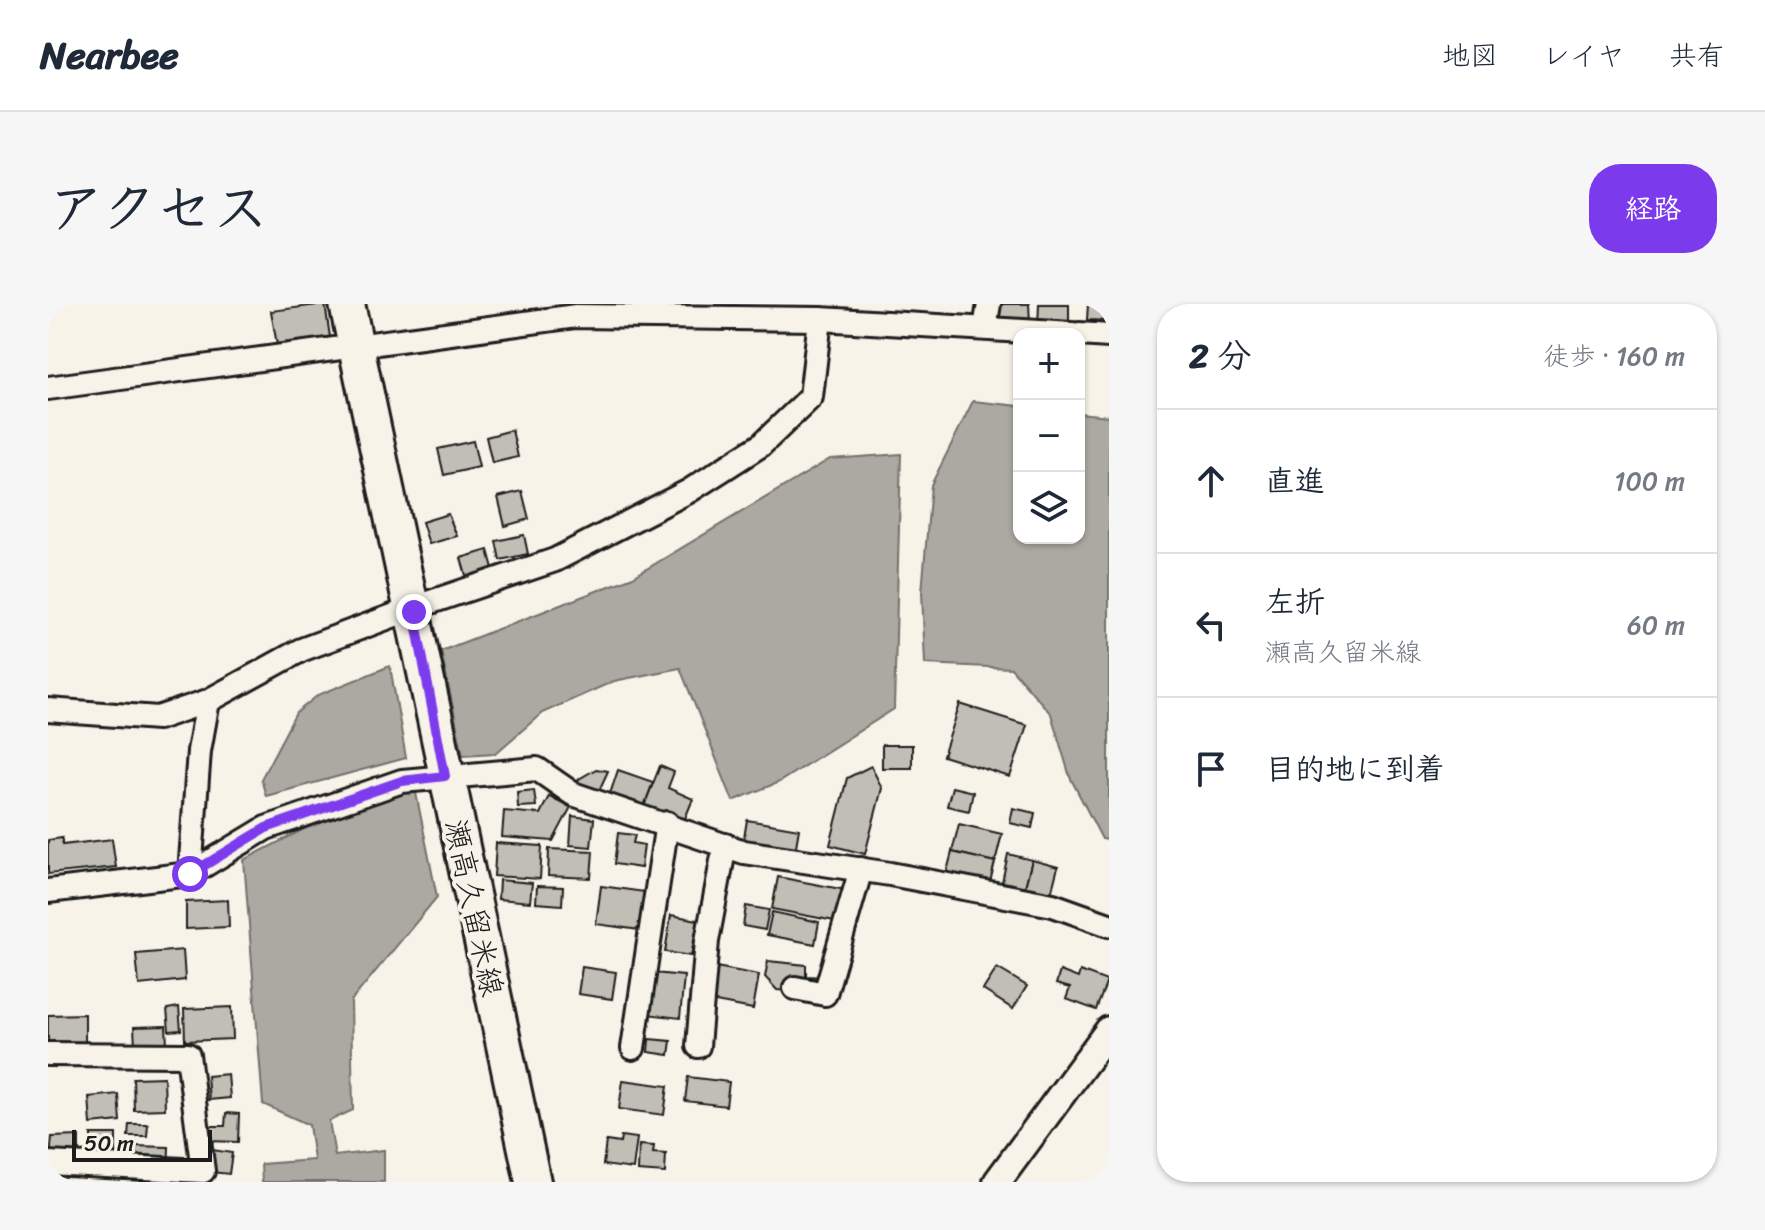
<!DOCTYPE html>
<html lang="ja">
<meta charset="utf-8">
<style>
:root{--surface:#fff;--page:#f6f6f7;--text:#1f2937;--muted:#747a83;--line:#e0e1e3;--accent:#7c3aed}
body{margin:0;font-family:Sriracha,"Klee One",sans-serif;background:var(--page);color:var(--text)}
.controls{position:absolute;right:24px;top:24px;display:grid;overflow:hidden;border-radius:16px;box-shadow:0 2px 6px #0004}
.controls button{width:72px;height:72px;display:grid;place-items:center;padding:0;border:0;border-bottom:2px solid var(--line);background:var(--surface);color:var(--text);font:40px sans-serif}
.scale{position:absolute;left:24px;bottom:20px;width:140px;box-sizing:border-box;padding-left:8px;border:4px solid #1c1c1c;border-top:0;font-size:22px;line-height:28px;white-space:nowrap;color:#1c1c1c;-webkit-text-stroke:6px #f7f3e8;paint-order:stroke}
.stop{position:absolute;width:24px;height:24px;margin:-18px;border:6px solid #7c3aed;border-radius:50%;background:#fff}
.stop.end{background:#7c3aed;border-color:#fff;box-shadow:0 2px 8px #0008}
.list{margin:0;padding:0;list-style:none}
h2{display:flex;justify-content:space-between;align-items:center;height:104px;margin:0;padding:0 32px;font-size:34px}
h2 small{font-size:26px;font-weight:400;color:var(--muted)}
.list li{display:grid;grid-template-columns:52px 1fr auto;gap:24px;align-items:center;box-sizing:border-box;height:144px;padding:0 32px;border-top:2px solid var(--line)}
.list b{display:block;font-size:30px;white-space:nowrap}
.list p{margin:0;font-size:26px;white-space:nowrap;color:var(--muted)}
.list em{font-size:26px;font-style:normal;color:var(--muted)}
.icon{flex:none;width:44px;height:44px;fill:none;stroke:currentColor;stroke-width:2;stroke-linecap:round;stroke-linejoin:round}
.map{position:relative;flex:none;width:1061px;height:878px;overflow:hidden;border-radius:32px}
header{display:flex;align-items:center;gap:48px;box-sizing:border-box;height:112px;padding:0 40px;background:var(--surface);border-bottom:2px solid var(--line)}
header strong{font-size:38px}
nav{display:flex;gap:44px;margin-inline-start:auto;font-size:28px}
.intro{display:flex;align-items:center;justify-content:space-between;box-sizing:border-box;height:192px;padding:0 48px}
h1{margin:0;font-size:56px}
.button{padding:20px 36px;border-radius:32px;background:var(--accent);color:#fff;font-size:28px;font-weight:700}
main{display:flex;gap:48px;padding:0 48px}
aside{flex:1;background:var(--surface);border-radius:32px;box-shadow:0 2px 6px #0004}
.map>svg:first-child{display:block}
.water{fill:#aca9a2;stroke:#72716c;stroke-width:2}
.building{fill:#c0beb5;stroke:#1c1c1c;stroke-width:2}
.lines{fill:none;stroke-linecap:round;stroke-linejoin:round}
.minor-casing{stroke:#1c1c1c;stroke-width:28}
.tertiary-casing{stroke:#1c1c1c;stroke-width:32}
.primary-casing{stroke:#1c1c1c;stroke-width:40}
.minor{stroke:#f7f3e8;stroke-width:22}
.tertiary{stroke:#f7f3e8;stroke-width:26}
.primary{stroke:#f7f3e8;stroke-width:34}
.route{stroke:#7c3aed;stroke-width:10}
.labels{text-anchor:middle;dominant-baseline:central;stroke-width:8;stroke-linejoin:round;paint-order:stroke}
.street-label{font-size:30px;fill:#1c1c1c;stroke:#f7f3e8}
</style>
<header>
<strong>Nearbee</strong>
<nav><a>地図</a><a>レイヤ</a><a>共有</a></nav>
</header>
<div class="intro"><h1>アクセス</h1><a class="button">経路</a></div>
<main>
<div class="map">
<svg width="1061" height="878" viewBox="0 0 1061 878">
<rect width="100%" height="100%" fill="#f7f3e8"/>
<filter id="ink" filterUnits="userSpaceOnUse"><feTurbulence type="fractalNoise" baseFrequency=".0125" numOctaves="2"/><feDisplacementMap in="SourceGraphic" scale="16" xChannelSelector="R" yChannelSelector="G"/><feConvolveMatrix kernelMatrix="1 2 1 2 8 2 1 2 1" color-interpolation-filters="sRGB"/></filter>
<g filter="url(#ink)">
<!-- water -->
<g class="water">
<polygon points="925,97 971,102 971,234 1031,234 1031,109 1061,112 1061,536 1054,535 1022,473 1003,410 963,364 877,360 874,288 883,181"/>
<polygon points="853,150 846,405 731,478 685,497 632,364 566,377 494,409 448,449 415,451 393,347 585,273 782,155"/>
<polygon points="342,362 358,454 218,492 213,475 248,409 270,391"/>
<polygon points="367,484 389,593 303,697 305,806 281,817 287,852 336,846 336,878 214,878 213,860 266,856 261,821 215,800 196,556 260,523"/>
</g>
<!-- building -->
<g class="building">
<polygon points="277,0 282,33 229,41 223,7"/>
<polygon points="950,0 981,0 982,19 951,20"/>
<polygon points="991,0 1021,0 1021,23 990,22"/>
<polygon points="1040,0 1061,0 1061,17 1039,16"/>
<polygon points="464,126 470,153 444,159 438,133"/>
<polygon points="425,137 431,163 396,171 390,145"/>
<polygon points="474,187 481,215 457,222 450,193"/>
<polygon points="400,210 409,232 381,240 374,218"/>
<polygon points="476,231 480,250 452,256 448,237"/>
<polygon points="440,246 446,268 419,275 413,254"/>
<polygon points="912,400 979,421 962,473 895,452"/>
<rect x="834" y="441" width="30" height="23"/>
<polygon points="612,462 626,468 620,484 645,495 636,517 596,502"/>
<polygon points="823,462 834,484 817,550 782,541 799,474"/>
<polygon points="548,465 560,467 549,491 527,484 531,475"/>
<polygon points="570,466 605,478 596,502 562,490"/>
<polygon points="904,483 925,488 921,507 899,502"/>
<polygon points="486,486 488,502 470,503 469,488"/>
<polygon points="501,492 523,503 505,537 454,533 456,507 492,510"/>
<polygon points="965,504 987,509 984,524 962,519"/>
<polygon points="524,512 546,515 543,543 522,541"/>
<polygon points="699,516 751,525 747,548 695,540"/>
<polygon points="911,520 954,530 947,558 904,548"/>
<polygon points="570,529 587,531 585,539 596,541 593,564 566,560"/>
<polygon points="14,534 14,541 64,535 68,563 0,570 0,536"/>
<polygon points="448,539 494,542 492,575 446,572"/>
<polygon points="501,545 545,547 543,574 500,572"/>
<polygon points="904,548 947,558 940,586 897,575"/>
<polygon points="960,550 984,556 977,583 954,578"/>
<polygon points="984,556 1010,563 1003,590 977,583"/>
<polygon points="730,573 798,586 792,618 724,605"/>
<polygon points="451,576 484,579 482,598 450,595"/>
<polygon points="489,582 515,583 514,601 488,599"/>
<polygon points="553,582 597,588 592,626 548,620"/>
<polygon points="180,596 181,623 138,625 138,598"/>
<polygon points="698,602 721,606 717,626 695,622"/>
<polygon points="724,608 771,618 767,640 719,631"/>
<polygon points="623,611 650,616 643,652 617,648"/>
<polygon points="135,646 137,676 91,681 88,650"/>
<polygon points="720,657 758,661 758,672 774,673 768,698 742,694 741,687 729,686 717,673"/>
<polygon points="534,663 568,668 564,695 530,690"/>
<polygon points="668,663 711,671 705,705 662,697"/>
<polygon points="949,664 979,682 965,705 935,686"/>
<polygon points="1012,667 1030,674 1032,667 1059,677 1048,706 1018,695 1022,684 1008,680"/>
<polygon points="595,668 636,672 632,714 590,709"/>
<polygon points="131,703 133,726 121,727 119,705"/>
<polygon points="184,703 185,735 137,737 136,705"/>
<polygon points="37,710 37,743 27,746 19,739 0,739 0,711"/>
<polygon points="118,722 119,741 87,742 86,723"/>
<polygon points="601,735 623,737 621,751 600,748"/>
<polygon points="180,770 182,794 161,796 159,772"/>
<polygon points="116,773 117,805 86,806 85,774"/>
<polygon points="640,773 681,778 678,802 637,797"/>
<polygon points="575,776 620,782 616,811 571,805"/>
<polygon points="70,790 72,817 43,820 41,793"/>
<polygon points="178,809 191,810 190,838 160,837 161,822 177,822"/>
<polygon points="81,820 100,820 99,832 80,832"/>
<polygon points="43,830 68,830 68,854 43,855"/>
<polygon points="31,832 31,852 2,854 4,833"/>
<polygon points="573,832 589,834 585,865 555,861 558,837 572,839"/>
<polygon points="591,841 606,842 605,849 618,850 617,869 590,867"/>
<polygon points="85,842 121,843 120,867 85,865"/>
<polygon points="158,845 184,849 181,870 155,867"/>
</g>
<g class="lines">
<!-- minor casing -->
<g class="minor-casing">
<g id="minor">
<polyline points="937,24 941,0"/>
<polyline points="1031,30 1061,32"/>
<polyline points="0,84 528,12 772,15 1024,30"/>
<polyline points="377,300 507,256 641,187 713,141 763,93 772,15"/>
<polyline points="0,406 110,414 160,397 253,346 355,308"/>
<polyline points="142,570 151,447 160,397"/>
<polyline points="0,587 142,570 218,524 354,477 489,465 525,490 696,548 842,570 1005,601 1061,621"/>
<polyline points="747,684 777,690 813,565"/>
<polyline points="650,742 659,637 677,541"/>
<polyline points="585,744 619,519"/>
<polyline points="0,750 140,751 155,867 0,859"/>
</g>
</g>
<!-- tertiary casing -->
<g class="tertiary-casing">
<polyline id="tertiary" points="949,878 1061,726"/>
</g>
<!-- primary casing -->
<g class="primary-casing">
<polyline id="primary" points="299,0 485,878"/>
</g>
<!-- minor -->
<use href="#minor" class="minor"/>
<!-- tertiary -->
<use href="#tertiary" class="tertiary"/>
<!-- primary -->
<use href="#primary" class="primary"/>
</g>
</g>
<g class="lines" filter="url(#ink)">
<!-- route -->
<polyline class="route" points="142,570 218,524 354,477 397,472 366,308"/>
</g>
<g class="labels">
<!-- street labels -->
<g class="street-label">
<text transform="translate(426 604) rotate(78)">瀬高久留米線</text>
</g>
</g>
</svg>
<div class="controls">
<button>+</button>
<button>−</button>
<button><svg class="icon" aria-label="layers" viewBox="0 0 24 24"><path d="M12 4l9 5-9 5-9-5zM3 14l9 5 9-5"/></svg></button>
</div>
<div class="scale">50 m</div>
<div class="stop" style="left:142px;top:570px"></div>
<div class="stop end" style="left:366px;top:308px"></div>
</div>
<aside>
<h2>2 分<small>徒歩 · 160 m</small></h2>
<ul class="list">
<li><svg class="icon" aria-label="ahead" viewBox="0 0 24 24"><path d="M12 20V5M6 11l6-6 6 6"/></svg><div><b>直進</b></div><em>100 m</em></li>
<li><svg class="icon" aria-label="left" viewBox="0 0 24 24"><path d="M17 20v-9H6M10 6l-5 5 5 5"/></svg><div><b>左折</b><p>瀬高久留米線</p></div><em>60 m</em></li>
<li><svg class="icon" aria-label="arrive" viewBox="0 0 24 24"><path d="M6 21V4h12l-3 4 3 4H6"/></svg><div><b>目的地に到着</b></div></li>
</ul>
</aside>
</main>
